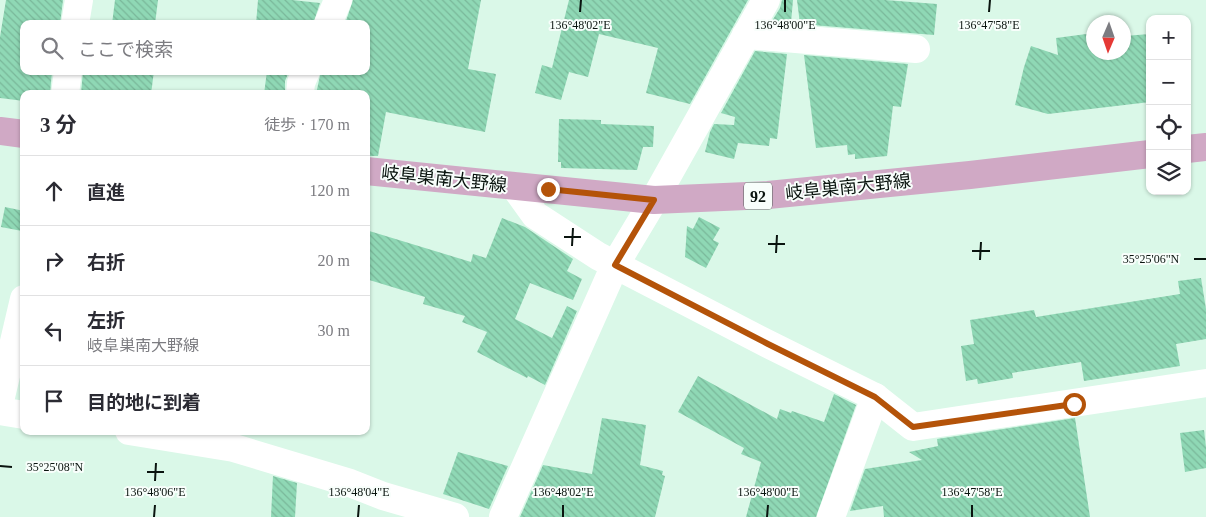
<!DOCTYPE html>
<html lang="ja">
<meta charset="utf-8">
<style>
:root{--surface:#fff;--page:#f2f2f3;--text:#2b2b33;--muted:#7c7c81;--line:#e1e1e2}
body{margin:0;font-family:"Times New Roman","Noto Sans JP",serif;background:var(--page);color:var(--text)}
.controls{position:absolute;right:15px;top:15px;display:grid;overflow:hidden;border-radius:10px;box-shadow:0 1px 4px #0004}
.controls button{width:45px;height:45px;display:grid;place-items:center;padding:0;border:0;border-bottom:1px solid var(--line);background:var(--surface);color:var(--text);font:25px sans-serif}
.compass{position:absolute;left:1086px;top:15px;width:45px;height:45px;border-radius:50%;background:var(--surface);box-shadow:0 1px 4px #0004;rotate:182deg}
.stop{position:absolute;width:15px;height:15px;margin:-11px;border:4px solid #b45309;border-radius:50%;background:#fff}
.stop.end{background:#b45309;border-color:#fff;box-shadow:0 1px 5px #0008}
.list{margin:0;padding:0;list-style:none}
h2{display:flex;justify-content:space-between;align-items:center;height:65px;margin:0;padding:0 20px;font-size:21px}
h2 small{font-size:16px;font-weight:400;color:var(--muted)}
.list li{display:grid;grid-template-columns:32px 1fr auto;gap:15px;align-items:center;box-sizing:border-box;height:70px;padding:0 20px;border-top:1px solid var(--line)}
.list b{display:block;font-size:19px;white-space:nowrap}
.list p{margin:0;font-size:16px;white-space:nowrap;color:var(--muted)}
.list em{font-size:16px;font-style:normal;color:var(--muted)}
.icon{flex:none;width:28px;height:28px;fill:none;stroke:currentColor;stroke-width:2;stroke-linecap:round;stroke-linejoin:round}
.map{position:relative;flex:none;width:1206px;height:517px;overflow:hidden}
.search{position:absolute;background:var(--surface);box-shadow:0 1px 4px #0004;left:20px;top:20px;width:350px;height:55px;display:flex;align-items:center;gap:12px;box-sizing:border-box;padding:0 18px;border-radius:10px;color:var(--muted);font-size:19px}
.panel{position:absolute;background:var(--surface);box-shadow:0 1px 4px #0004;left:20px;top:90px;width:350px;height:345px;border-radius:10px}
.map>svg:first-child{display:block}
.building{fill:url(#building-back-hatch)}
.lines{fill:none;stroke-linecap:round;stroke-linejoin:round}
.minor{stroke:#fff;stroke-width:28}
.primary{stroke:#d0a9c5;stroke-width:28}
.route{stroke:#b45309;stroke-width:6}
.ticks{fill:none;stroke:#0a140f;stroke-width:2}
.labels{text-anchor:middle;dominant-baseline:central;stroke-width:4;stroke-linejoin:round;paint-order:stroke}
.shield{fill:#f8fefb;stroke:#515a56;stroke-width:1}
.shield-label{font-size:16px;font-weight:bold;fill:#0a140f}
.street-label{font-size:18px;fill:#0a140f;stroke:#f8fefb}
.ticks-label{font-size:12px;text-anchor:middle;fill:#0a140f;stroke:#f8fefb;stroke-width:4;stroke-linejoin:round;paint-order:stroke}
</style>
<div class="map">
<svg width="1206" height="517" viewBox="0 0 1206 517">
<defs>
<pattern id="building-back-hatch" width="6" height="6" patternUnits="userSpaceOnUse" patternTransform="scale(1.25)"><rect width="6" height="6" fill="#8fd8b5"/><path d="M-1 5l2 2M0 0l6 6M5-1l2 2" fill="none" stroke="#7ab89a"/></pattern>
</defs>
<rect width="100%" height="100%" fill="#daf8e8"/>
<!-- building -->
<g class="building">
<polygon points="6,0 63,0 60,24 24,24 24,71 52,71 50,94 24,94 24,101 0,98 0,37"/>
<polygon points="115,0 158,0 155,24 112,24"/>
<polygon points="258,0 292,0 320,3 313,24 256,24"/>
<polygon points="353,0 481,0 468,69 496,74 485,132 386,112 378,156 366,156 366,94 316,94 321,71 366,71 366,24 345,24"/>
<polygon points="569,0 748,0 690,104 646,93 658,48 599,34 588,77 569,72 561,100 535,93 542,65 552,68"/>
<polygon points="782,0 793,0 791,23 772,21 780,8"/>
<polygon points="797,0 885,0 937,4 934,35 800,24"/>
<polygon points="1094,33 1094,52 1124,52 1124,36 1150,34 1150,102 1048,114 1015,105 1024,67 1031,46 1058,55 1056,38"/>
<polygon points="755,51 787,54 777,139 770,138 769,146 738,143 734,159 705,152 710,132 714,124 734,125 735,117 721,113"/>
<polygon points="804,55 908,64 901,107 893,106 887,156 855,159 855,154 848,155 847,145 816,148"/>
<polygon points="83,71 154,71 151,94 81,94"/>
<polygon points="267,71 289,71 285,81 285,94 264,94"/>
<polygon points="559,119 601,120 601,124 654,126 653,147 643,147 637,170 561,168 561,162 558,162"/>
<polygon points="5,207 24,211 22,231 1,227"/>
<polygon points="699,217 720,228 713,240 719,243 706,268 685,257 687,226 693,229"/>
<polygon points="502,218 525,227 573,259 567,271 582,279 573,300 530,283 515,319 552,338 567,306 577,311 545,385 528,376 527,378 477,352 487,332 462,322 465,316 423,304 425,297 366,279 366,230 471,262 473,254 486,258"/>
<polygon points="1201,278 1206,309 1206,339 1176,344 1180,366 1084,381 1081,362 1012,373 1013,378 978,384 977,379 966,381 961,346 974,344 970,320 1034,310 1036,317 1180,294 1178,281"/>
<polygon points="698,376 777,419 780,409 791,413 792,411 824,422 834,394 856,405 816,517 746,517 761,462 741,454 744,448 678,412"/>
<polygon points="602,418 646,425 640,465 663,471 662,475 665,476 655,517 520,517 543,465 592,474"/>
<polygon points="1075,418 1090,517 884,517 883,506 850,511 865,469 922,460 909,452 938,446 937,439"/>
<polygon points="1204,430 1206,447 1206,468 1185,472 1180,433"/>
<polygon points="458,452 508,466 489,509 443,494"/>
<polygon points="273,476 297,483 295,517 271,517"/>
</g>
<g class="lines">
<!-- minor -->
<g class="minor">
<polyline points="75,24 79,0"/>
<polyline points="328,24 338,0"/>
<polyline points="746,35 916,49"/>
<polyline points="65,94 68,71"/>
<polyline points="300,94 301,83 306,71"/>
<polyline points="514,186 535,215 598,256 768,344 875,397 913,427 1206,383"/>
<polyline points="0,401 24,299"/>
<polyline points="0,411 24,415"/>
<polyline points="129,431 234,448 350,483 383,496 455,517"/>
<polyline points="503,517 615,265 654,200 766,0"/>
<polyline points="831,517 875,397"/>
</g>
<!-- primary -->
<g class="primary">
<polyline points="0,131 24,134"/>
<polyline points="1187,149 1206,147"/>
<polyline points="366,171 654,200 768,195 970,175 1150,154"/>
</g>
</g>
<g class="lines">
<!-- route -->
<polyline class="route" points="548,189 654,200 615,265 768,344 875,397 913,427 1074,404"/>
</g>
<!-- ticks -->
<path class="ticks" d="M580 12 581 0M785 12V0M989 12 990 0M564 237H581M768 244H785M572 246 573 228M972 251H990M776 253 777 235M1194 259H1206M980 260 981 242M0 466 12 467M147 472H164M155 481 156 463M154 517 155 505M358 517 359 505M563 517V505M767 517 768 505M972 517V505"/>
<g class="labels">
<!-- shield labels -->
<rect class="shield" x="744" y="182.5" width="28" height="27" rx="4"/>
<g class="shield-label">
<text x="758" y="196">92</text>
</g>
<!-- street labels -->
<g class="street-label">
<text transform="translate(444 179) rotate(6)">岐阜巣南大野線</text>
<text transform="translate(848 187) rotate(-6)">岐阜巣南大野線</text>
</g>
</g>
<g class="ticks-label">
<text x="580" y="29">136°48'02"E</text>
<text x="785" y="29">136°48'00"E</text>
<text x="989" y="29">136°47'58"E</text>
<text x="1151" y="263">35°25'06"N</text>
<text x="55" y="471">35°25'08"N</text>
<text x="155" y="496">136°48'06"E</text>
<text x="359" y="496">136°48'04"E</text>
<text x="563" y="496">136°48'02"E</text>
<text x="768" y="496">136°48'00"E</text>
<text x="972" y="496">136°47'58"E</text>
</g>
</svg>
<div class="controls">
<button>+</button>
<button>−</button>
<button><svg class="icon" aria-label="locate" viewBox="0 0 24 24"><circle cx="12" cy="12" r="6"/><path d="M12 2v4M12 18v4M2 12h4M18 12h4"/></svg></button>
<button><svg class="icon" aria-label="layers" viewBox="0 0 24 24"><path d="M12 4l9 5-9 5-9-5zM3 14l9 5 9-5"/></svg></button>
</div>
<svg class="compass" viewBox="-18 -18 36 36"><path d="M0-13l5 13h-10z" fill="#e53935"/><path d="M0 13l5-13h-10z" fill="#7c7c81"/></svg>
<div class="stop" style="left:1074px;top:404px"></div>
<div class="stop end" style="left:548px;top:189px"></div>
<div class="search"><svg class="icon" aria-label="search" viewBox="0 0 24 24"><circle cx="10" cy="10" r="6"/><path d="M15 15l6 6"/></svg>ここで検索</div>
<section class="panel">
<h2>3 分<small>徒歩 · 170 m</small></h2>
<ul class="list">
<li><svg class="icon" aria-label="ahead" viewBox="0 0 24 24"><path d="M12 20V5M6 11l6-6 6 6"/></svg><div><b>直進</b></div><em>120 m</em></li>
<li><svg class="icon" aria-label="right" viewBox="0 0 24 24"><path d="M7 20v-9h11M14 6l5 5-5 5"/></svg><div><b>右折</b></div><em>20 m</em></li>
<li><svg class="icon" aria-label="left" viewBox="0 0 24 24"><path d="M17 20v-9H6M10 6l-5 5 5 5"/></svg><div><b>左折</b><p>岐阜巣南大野線</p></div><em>30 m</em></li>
<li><svg class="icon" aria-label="arrive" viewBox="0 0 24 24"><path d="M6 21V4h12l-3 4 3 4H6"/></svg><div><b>目的地に到着</b></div></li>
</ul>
</section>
</div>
